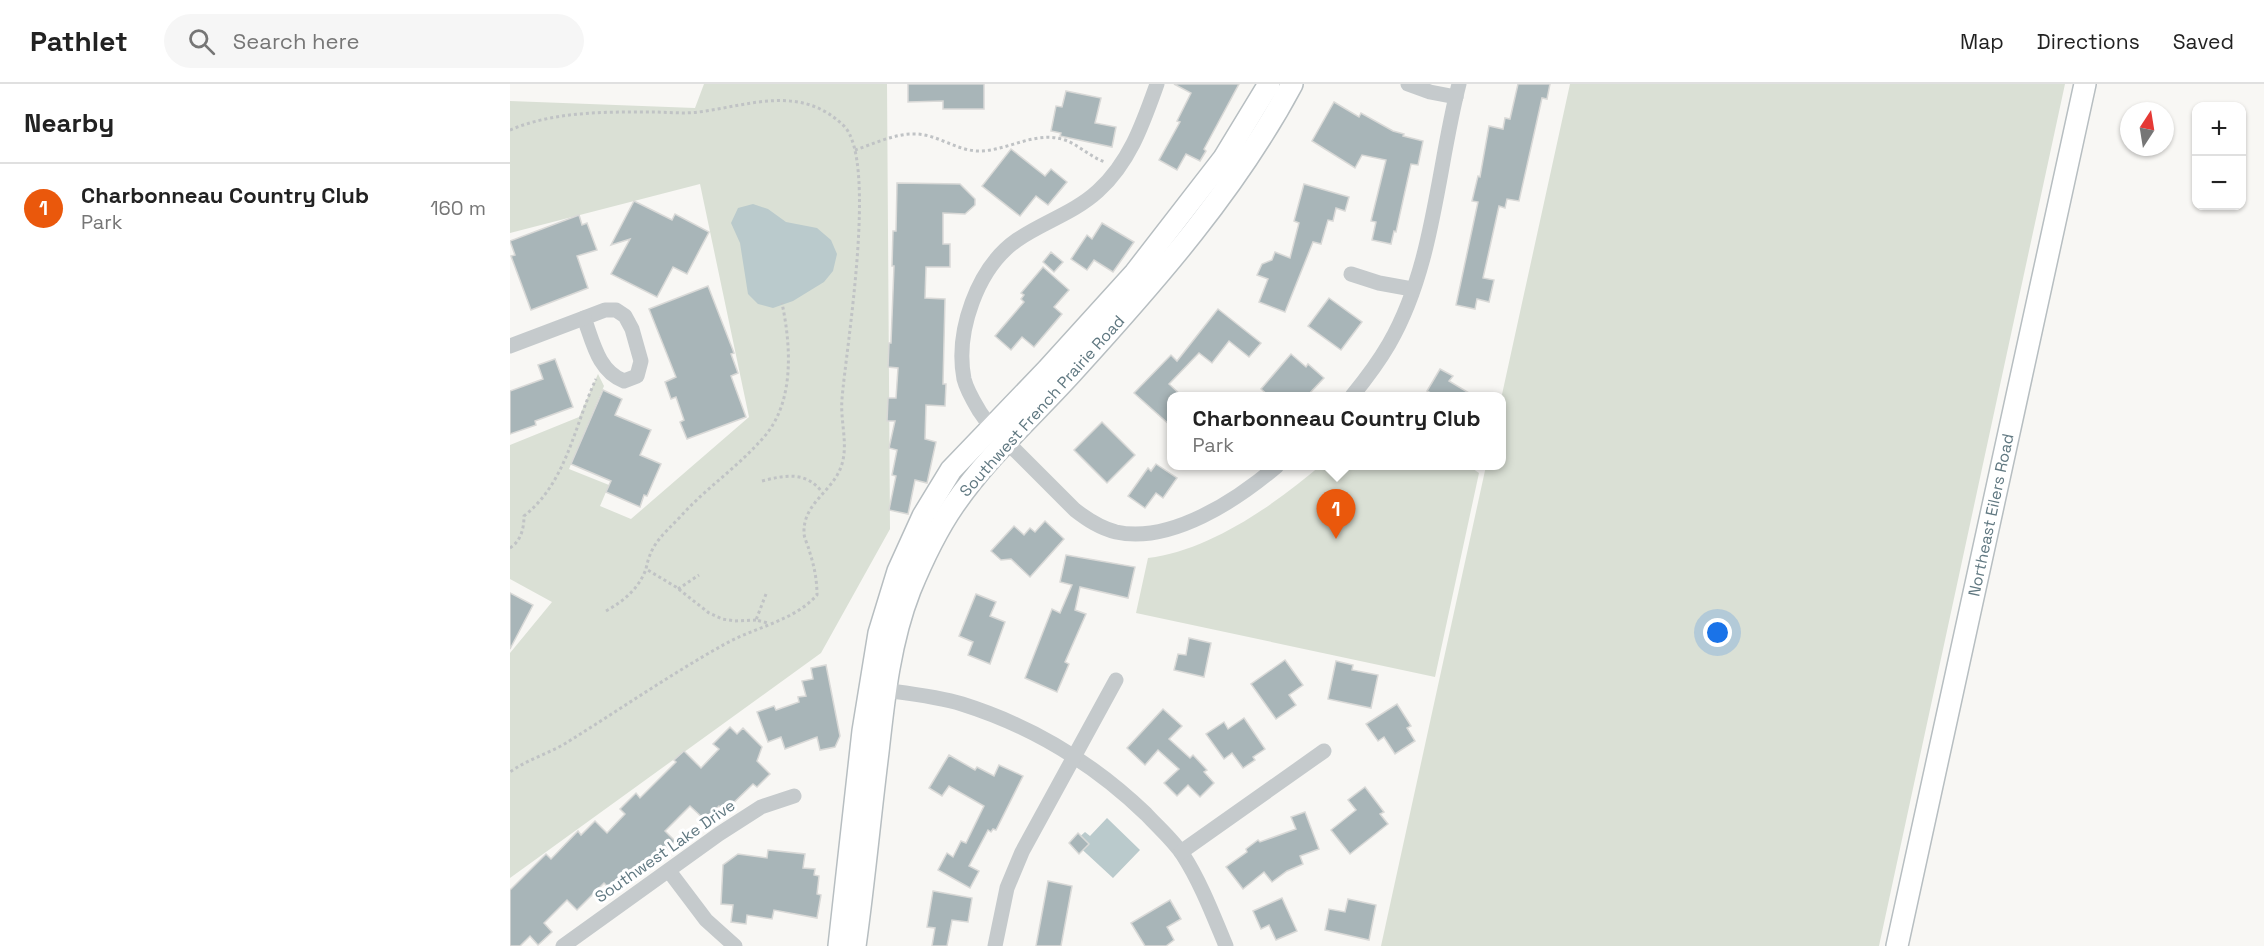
<!DOCTYPE html>
<meta charset="utf-8">
<style>
:root{--surface:#fff;--page:#f6f6f6;--text:#222;--muted:#767676;--line:#e0e0e0;--accent:#ea580c}
body{margin:0;font-family:"Space Grotesk",sans-serif;background:var(--page);color:var(--text)}
.controls{position:absolute;right:18px;top:18px;display:grid;overflow:hidden;border-radius:12px;box-shadow:0 2px 4px #0004}
.controls button{width:54px;height:54px;display:grid;place-items:center;padding:0;border:0;border-bottom:2px solid var(--line);background:var(--surface);color:var(--text);font:30px sans-serif}
.compass{position:absolute;left:1610px;top:18px;width:54px;height:54px;border-radius:50%;background:var(--surface);box-shadow:0 2px 4px #0004;rotate:12deg}
.you{position:absolute;left:1208px;top:549px;width:21px;height:21px;margin:-15px;border:4px solid #fff;border-radius:50%;background:#1a73e8;box-shadow:0 0 0 9px #1a73e833}
.badge{display:grid;place-items:center;width:39px;height:39px;border-radius:50%;background:var(--accent);color:#fff;font-size:20px;font-weight:700}
.pin{position:absolute;translate:-50% -50px;filter:drop-shadow(0 2px 3px #0008)}
.pin::after{content:'';position:absolute;top:32px;width:21px;height:18px;background:inherit;clip-path:polygon(0 0,100% 0,50% 100%)}
.popup{position:absolute;left:657px;top:308px;width:339px;height:78px;box-sizing:border-box;display:grid;place-content:center;border-radius:12px;background:var(--surface);filter:drop-shadow(0 2px 4px #0005);font-size:20px;white-space:nowrap;color:var(--muted)}
.popup b{font-size:22px;color:var(--text)}
.popup::after{content:'';position:absolute;left:50%;top:100%;margin-left:-12px;border:12px solid transparent;border-top-color:var(--surface)}
.list{margin:0;padding:0;list-style:none}
h2{display:flex;justify-content:space-between;align-items:center;height:78px;margin:0;padding:0 24px;font-size:26px}
h2 small{font-size:20px;font-weight:400;color:var(--muted)}
.list li{display:grid;grid-template-columns:39px 1fr auto;gap:18px;align-items:center;box-sizing:border-box;height:90px;padding:0 24px;border-top:2px solid var(--line)}
.list b{display:block;font-size:22px;white-space:nowrap}
.list p{margin:0;font-size:20px;white-space:nowrap;color:var(--muted)}
.list em{font-size:20px;font-style:normal;color:var(--muted)}
.icon{flex:none;width:33px;height:33px;fill:none;stroke:currentColor;stroke-width:2;stroke-linecap:round;stroke-linejoin:round}
.map{position:relative;flex:none;width:1754px;height:862px;overflow:hidden}
header{display:flex;align-items:center;gap:36px;box-sizing:border-box;height:84px;padding:0 30px;background:var(--surface);border-bottom:2px solid var(--line)}
header strong{font-size:28px}
nav{display:flex;gap:33px;margin-inline-start:auto;font-size:21px}
.search{width:420px;height:54px;background:var(--page);display:flex;align-items:center;gap:15px;box-sizing:border-box;padding:0 21px;border-radius:33px;color:var(--muted);font-size:22px}
main{display:flex}
aside{flex:1;background:var(--surface)}
.map>svg:first-child{display:block}
.green{fill:#dae0d5}
.water{fill:#bacacc}
.building{fill:#a8b5b8;stroke:#d9d9d7;stroke-width:1.5}
.lines{fill:none;stroke-linecap:round;stroke-linejoin:round}
.secondary-casing{stroke:#b7bec1;stroke-width:24}
.path{stroke:#c0c3c5;stroke-width:3;stroke-dasharray:3 3;stroke-linecap:butt}
.street{stroke:#c5cacc;stroke-width:15}
.secondary{stroke:#fff;stroke-width:21}
.labels{text-anchor:middle;dominant-baseline:central;stroke-width:6;stroke-linejoin:round;paint-order:stroke}
.street-label{font-size:16px;fill:#607881;stroke:#fff}
</style>
<header>
<strong>Pathlet</strong>
<div class="search"><svg class="icon" aria-label="search" viewBox="0 0 24 24"><circle cx="10" cy="10" r="6"/><path d="M15 15l6 6"/></svg>Search here</div>
<nav><a>Map</a><a>Directions</a><a>Saved</a></nav>
</header>
<main>
<aside>
<h2>Nearby<small></small></h2>
<ul class="list">
<li><span class="badge">1</span><div><b>Charbonneau Country Club</b><p>Park</p></div><em>160 m</em></li>
</ul>
</aside>
<div class="map">
<svg width="1754" height="862" viewBox="0 0 1754 862">
<rect width="100%" height="100%" fill="#f8f7f4"/>
<!-- green -->
<g class="green">
<polygon points="194,0 377,0 380,445 311,569 0,794 0,569 42,518 0,495 0,361 69,333 88,290 94,302 59,385 99,401 90,422 121,435 239,333 190,100 0,149 0,17 185,24"/>
<polygon points="1060,0 1555,0 1369,862 871,862 976,382 991,382 991,315"/>
<path d="M810 382H959L969 389 925 593 626 529 638 474C699 467 764 421 810 382Z"/>
</g>
<!-- water -->
<g class="water">
<polygon points="243,120 258,125 276,138 307,144 321,156 327,170 323,187 314,198 283,217 263,224 248,220 238,210 230,159 221,139 228,124"/>
<polygon points="597,734 630,766 603,794 564,758 575,748 580,752"/>
</g>
<!-- building -->
<g class="building">
<polygon points="398,0 474,0 474,25 433,25 433,17 398,18"/>
<polygon points="664,0 729,0 694,65 696,67 690,77 676,70 667,86 649,76 670,38 667,37 681,9"/>
<polygon points="1008,0 1040,0 1037,15 1032,14 1009,117 997,115 995,124 989,122 973,194 984,196 979,218 967,215 965,225 946,221 968,118 962,117 968,92 970,93 979,42 993,45 995,34 1000,35"/>
<polygon points="556,7 591,14 585,39 606,43 602,63 550,52 551,49 541,47 546,22 552,23"/>
<polygon points="824,18 849,33 851,29 883,47 894,50 893,52 913,57 908,81 901,80 886,148 884,147 881,160 862,156 866,138 861,137 876,76 852,71 845,84 802,57"/>
<polygon points="501,65 535,92 541,85 557,98 538,121 526,112 510,132 472,102"/>
<polygon points="387,99 450,100 465,115 465,121 455,130 433,129 433,160 440,160 440,183 416,183 415,214 435,215 433,300 436,300 435,322 416,321 415,355 426,358 417,399 405,396 398,430 379,426 386,392 382,391 387,366 379,364 385,337 377,337 378,314 386,314 388,284 378,283 379,259 381,259 384,182 382,182 383,147 386,147"/>
<polygon points="794,100 839,113 835,127 826,124 823,137 818,136 811,160 803,158 775,228 749,218 758,195 747,191 752,180 762,176 765,168 780,174 789,139 784,137"/>
<polygon points="124,117 162,136 165,130 199,148 177,190 163,183 147,213 101,190 120,155 101,161"/>
<polygon points="69,131 72,141 77,139 87,166 67,172 78,204 21,226 1,172 5,171 0,157"/>
<polygon points="592,139 624,158 603,188 584,176 577,186 561,175 577,151 582,155"/>
<polygon points="541,168 553,178 544,188 533,178"/>
<polygon points="533,183 559,206 544,223 552,230 524,263 512,253 501,266 485,252 514,218 511,215 514,211 511,209"/>
<polygon points="198,202 224,269 221,270 228,289 221,292 236,333 177,355 170,338 174,336 166,313 161,315 155,298 166,293 139,225"/>
<polygon points="819,214 852,238 831,266 798,242"/>
<polygon points="708,225 751,259 739,273 719,257 702,279 689,269 659,300 672,312 661,312 661,342 624,309 661,271 667,277"/>
<polygon points="781,270 796,283 798,280 814,294 797,312 759,312 751,305"/>
<polygon points="45,275 63,323 25,337 26,341 0,350 0,307 33,295 28,281"/>
<polygon points="930,285 943,292 939,297 964,312 926,312 917,307"/>
<polygon points="93,306 112,315 105,331 141,346 130,371 151,380 137,412 134,411 130,423 96,408 101,397 61,380"/>
<polygon points="592,338 625,371 597,399 564,366"/>
<polygon points="646,380 667,394 653,414 646,409 635,424 618,412 638,384 641,387"/>
<polygon points="535,437 554,455 520,493 501,475 491,476 481,467 504,442 514,451 520,444 525,448"/>
<polygon points="556,471 625,483 618,514 570,503 565,526 576,530 555,578 559,580 547,608 515,594 542,525 550,529 562,501 550,498"/>
<polygon points="0,509 23,521 0,565"/>
<polygon points="466,510 486,518 480,532 495,538 480,580 458,571 463,558 449,552"/>
<polygon points="679,554 701,559 694,593 664,586 668,570 676,571"/>
<polygon points="775,576 793,601 779,611 786,621 766,635 741,600"/>
<polygon points="826,577 843,581 842,586 868,591 861,624 818,615"/>
<polygon points="316,581 330,652 325,663 310,666 307,653 275,665 271,653 258,658 247,628 264,622 266,626 289,618 288,613 296,612 292,597 303,595 301,584"/>
<polygon points="887,620 901,642 897,644 905,657 885,670 874,653 868,657 856,640"/>
<polygon points="653,625 672,642 659,655 680,674 683,671 697,686 694,688 704,699 690,713 678,701 667,712 654,699 669,685 648,666 635,681 617,664"/>
<polygon points="734,634 755,665 743,673 745,676 733,684 722,669 714,675 696,650 714,638 718,645"/>
<polygon points="220,643 227,650 233,644 252,663 247,677 260,690 247,703 243,700 215,727 209,722 195,736 180,722 155,747 165,757 152,770 149,766 123,794 116,787 99,804 94,799 67,826 57,816 34,839 42,848 28,861 20,852 10,862 0,862 0,806 36,770 41,775 68,747 71,751 85,737 97,749 115,730 110,725 126,709 130,714 166,678 164,676 174,667 191,684 209,665 203,660"/>
<polygon points="439,671 465,686 467,683 484,692 489,681 513,692 486,746 483,745 481,748 478,746 459,782 469,787 460,804 428,786 437,769 443,773 451,757 456,759 474,722 439,702 432,712 419,704"/>
<polygon points="855,703 874,728 870,730 878,740 840,770 821,746 846,726 838,716"/>
<polygon points="795,728 809,765 790,772 793,780 777,787 762,798 754,788 733,805 716,783 737,768 736,765 748,756 750,758 786,745 781,733"/>
<polygon points="568,749 579,760 569,770 559,759"/>
<polygon points="258,766 295,770 293,784 305,785 304,791 309,792 307,810 311,811 307,834 264,826 262,835 237,831 236,840 221,838 223,821 211,820 213,781 228,770 257,774"/>
<polygon points="538,797 562,802 551,862 526,862"/>
<polygon points="423,807 462,814 458,838 442,836 437,862 422,862 425,844 417,843"/>
<polygon points="772,814 787,847 766,856 759,841 751,845 743,827"/>
<polygon points="838,815 866,821 859,856 815,846 819,825 835,828"/>
<polygon points="660,816 671,835 657,843 664,856 656,862 635,862 621,839"/>
</g>
<g class="lines">
<!-- secondary casing -->
<g class="secondary-casing">
<g id="secondary">
<polyline points="329,862 353,647 369,549 388,487 413,432 441,386 537,286 625,189 714,74 759,0"/>
<path d="M345 862C354 798 360 732 368 668 374 613 380 557 400 506 412 477 426 447 444 421 479 370 526 329 567 283 647 195 726 105 782 0"/>
<polyline points="1387,862 1575,0"/>
</g>
</g>
<!-- path -->
<g class="path">
<path d="M0 46C45 27 95 28 143 28 158 28 174 30 189 28 241 21 291 0 334 42 368 77 336 264 332 315 330 338 339 361 331 383 322 408 293 419 294 449 294 454 298 461 299 466 304 481 307 495 307 511 284 537 245 543 215 560 161 590 109 626 56 659 38 670 18 675 0 688"/>
<path d="M345 66C363 60 384 50 403 50 426 49 446 67 469 67 498 67 525 46 555 56 569 61 580 73 595 78"/>
<path d="M252 397C275 391 296 387 312 408"/>
<path d="M0 464C11 457 14 444 14 432 57 398 64 342 86 295"/>
<polyline points="168,505 189,491"/>
<polyline points="256,510 246,536 258,539"/>
<path d="M96 527C114 517 129 504 136 485"/>
<path d="M246 536 225 537 212 535 199 529 166 503 136 485C141 459 153 451 170 433 196 404 228 383 253 354 285 319 281 262 272 219"/>
</g>
<!-- street -->
<g class="street">
<path d="M647 0C633 39 620 78 588 107 564 129 533 138 507 156 467 184 445 248 454 295 457 307 464 318 470 328 480 344 494 355 507 368 526 387 546 407 565 426 578 436 590 444 606 448 661 460 727 416 767 382"/>
<polyline points="898,0 920,8 946,13"/>
<polyline points="841,190 869,199 902,205"/>
<path d="M95 226H106L115 232 122 245 131 277 127 292 114 297C88 287 83 258 74 234Z"/>
<polyline points="0,262 74,234"/>
<path d="M842 312C855 296 868 279 879 260 924 182 927 86 949 0"/>
<path d="M366 605C394 609 426 612 452 620 522 642 584 680 636 730 648 743 663 756 673 771 691 799 703 831 716 862"/>
<polyline points="671,768 814,667"/>
<polyline points="159,787 196,836 225,862"/>
<polyline points="53,862 209,750 251,723 284,712"/>
<polyline points="485,862 497,804 512,768 606,596"/>
</g>
<!-- secondary -->
<use href="#secondary" class="secondary"/>
</g>
<g class="labels">
<!-- street labels -->
<g class="street-label">
<text transform="translate(532 322) rotate(-48)">Southwest French Prairie Road</text>
<text transform="translate(1481 431) rotate(-78)">Northeast Eilers Road</text>
<text transform="translate(155 767) rotate(-35)">Southwest Lake Drive</text>
</g>
</g>
</svg>
<div class="controls">
<button>+</button>
<button>−</button>
</div>
<svg class="compass" viewBox="-18 -18 36 36"><path d="M0-13l5 13h-10z" fill="#e53935"/><path d="M0 13l5-13h-10z" fill="#767676"/></svg>
<div class="you"></div>
<div class="pin badge" style="left:826px;top:455px">1</div>
<div class="popup"><b>Charbonneau Country Club</b>Park</div>
</div>
</main>
